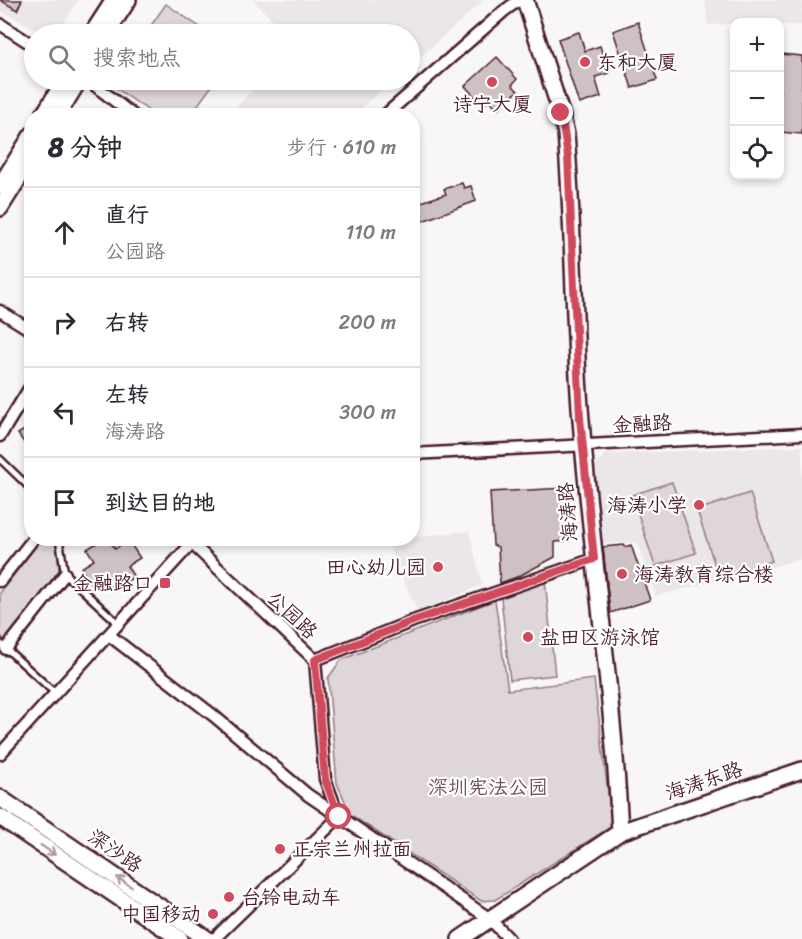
<!DOCTYPE html>
<html lang="zh">
<meta charset="utf-8">
<style>
:root{--surface:#fff;--page:#f7f7f7;--text:#2b2b33;--muted:#7c7c81;--line:#e1e1e2}
body{margin:0;font-family:Sriracha,"LXGW WenKai TC",sans-serif;background:var(--page);color:var(--text)}
.controls{position:absolute;right:18px;top:18px;display:grid;overflow:hidden;border-radius:12px;box-shadow:0 3px 9px #0003}
.controls button{width:54px;height:54px;display:grid;place-items:center;padding:0;border:0;border-bottom:2px solid var(--line);background:var(--surface);color:var(--text);font:30px sans-serif}
.stop{position:absolute;width:18px;height:18px;margin:-14px;border:4px solid #d1495b;border-radius:50%;background:#fff}
.stop.end{background:#d1495b;border-color:#fff;box-shadow:0 2px 6px #0008}
.list{margin:0;padding:0;list-style:none}
h2{display:flex;justify-content:space-between;align-items:center;height:78px;margin:0;padding:0 24px;font-size:26px}
h2 small{font-size:20px;font-weight:400;color:var(--muted)}
.list li{display:grid;grid-template-columns:39px 1fr auto;gap:18px;align-items:center;box-sizing:border-box;height:90px;padding:0 24px;border-top:2px solid var(--line)}
.list b{display:block;font-size:22px;white-space:nowrap}
.list p{margin:0;font-size:20px;white-space:nowrap;color:var(--muted)}
.list em{font-size:20px;font-style:normal;color:var(--muted)}
.icon{flex:none;width:33px;height:33px;fill:none;stroke:currentColor;stroke-width:2;stroke-linecap:round;stroke-linejoin:round}
.map{position:relative;flex:none;width:802px;height:939px;overflow:hidden}
.search{position:absolute;background:var(--surface);box-shadow:0 3px 9px #0003;left:24px;top:24px;width:396px;height:66px;display:flex;align-items:center;gap:15px;box-sizing:border-box;padding:0 21px;border-radius:33px;color:var(--muted);font-size:22px}
.panel{position:absolute;background:var(--surface);box-shadow:0 3px 9px #0003;left:24px;top:108px;width:396px;height:438px;border-radius:24px}
.map>svg:first-child{display:block}
.built{fill:#ebe6e8}
.park{fill:#ded6d9;stroke:#947a82;stroke-width:1.5}
.building{fill:#cdc1c4;stroke:#4a1f2b;stroke-width:1.5}
.lines{fill:none;stroke-linecap:round;stroke-linejoin:round}
.lane-casing{stroke:#4a1f2b;stroke-width:10}
.street-casing{stroke:#4a1f2b;stroke-width:15}
.secondary-casing{stroke:#4a1f2b;stroke-width:20}
.lane{stroke:#fff;stroke-width:5}
.street{stroke:#fff;stroke-width:10}
.secondary{stroke:#fff;stroke-width:15}
.oneway{stroke:#ae9aa0}
.route{stroke:#d1495b;stroke-width:8}
.poi-dot{fill:#d1495b;stroke:#fff;stroke-width:2}
.labels{text-anchor:middle;dominant-baseline:central;stroke-width:4.5;stroke-linejoin:round;paint-order:stroke}
.poi-label{font-size:20px;fill:#4a1f2b;stroke:#fff;text-anchor:start}
.street-label{font-size:20px;fill:#4a1f2b;stroke:#fff}
.park-label{font-size:20px;fill:#6f4d56;stroke:#fff}
</style>
<div class="map">
<svg width="802" height="939" viewBox="0 0 802 939">
<rect width="100%" height="100%" fill="#f8f6f7"/>
<filter id="ink" filterUnits="userSpaceOnUse"><feTurbulence type="fractalNoise" baseFrequency=".0167" numOctaves="2"/><feDisplacementMap in="SourceGraphic" scale="12" xChannelSelector="R" yChannelSelector="G"/><feConvolveMatrix kernelMatrix="1 2 1 2 8 2 1 2 1" color-interpolation-filters="sRGB"/></filter>
<g filter="url(#ink)">
<!-- built -->
<g class="built">
<polygon points="0,0 78,0 57,34 44,34 0,10"/>
<polygon points="253,0 484,0 410,66 410,34 286,34"/>
<polygon points="705,0 802,0 802,25 780,25 780,22 708,25"/>
<polygon points="263,80 394,80 353,115 228,115"/>
<polygon points="802,446 802,559 656,596 637,542 599,544 592,468 607,454"/>
<polygon points="469,531 482,585 418,612 390,550 389,540"/>
</g>
<!-- park -->
<g class="park">
<polygon points="166,4 210,34 145,34"/>
<polygon points="113,80 216,80 190,116 155,115 110,84"/>
<polygon points="672,482 696,553 655,566 632,495"/>
<polygon points="750,493 772,561 719,578 697,510"/>
<polygon points="42,538 52,539 57,547 59,571 5,640 0,635 0,593"/>
<polygon points="545,580 555,675 510,680 501,598"/>
<polygon points="495,600 508,690 594,679 612,826 495,900 481,901 351,815 337,783 328,678 341,660"/>
</g>
<!-- building -->
<g class="building">
<polygon points="0,0 22,0 17,10"/>
<polygon points="638,22 657,80 632,88 613,31"/>
<polygon points="579,32 585,51 600,46 609,73 595,77 601,97 579,104 558,39"/>
<polygon points="780,54 802,56 802,134 780,132"/>
<polygon points="497,57 517,79 512,85 518,91 498,109 489,100 483,106 465,86"/>
<polygon points="462,183 464,188 471,186 476,201 412,225 412,205 446,194 444,189"/>
<polygon points="32,425 32,454 18,434"/>
<polygon points="566,488 569,541 555,542 555,557 517,577 500,583 498,547 493,545 490,492"/>
<polygon points="105,538 108,538 115,549 128,540 140,558 127,566 134,577 113,589 105,578 92,586 81,568 94,560 87,549"/>
<polygon points="624,545 625,547 631,545 650,600 610,613 603,547"/>
</g>
<g class="lines">
<!-- lane casing -->
<g class="lane-casing">
<g id="lane">
<polyline points="0,459 32,490"/>
<polyline points="59,538 65,574 119,624"/>
<polyline points="0,643 56,694"/>
</g>
</g>
<!-- street casing -->
<g class="street-casing">
<g id="street">
<polyline points="0,24 34,46"/>
<polyline points="88,80 134,116"/>
<polyline points="384,116 504,11 519,0"/>
<polyline points="0,311 32,331"/>
<polyline points="0,436 32,384"/>
<polyline points="412,454 802,434"/>
<polyline points="186,538 315,660 325,779 339,817 214,939"/>
<polyline points="0,581 34,538"/>
<polyline points="109,635 214,716 308,795 490,919 509,939"/>
<polyline points="6,649 65,574"/>
<polyline points="315,660 413,621 594,559"/>
<polyline points="0,754 191,544 203,538"/>
</g>
</g>
<!-- secondary casing -->
<g class="secondary-casing">
<g id="secondary">
<polyline points="92,34 114,0"/>
<polyline points="106,34 128,0"/>
<polyline points="43,116 65,80"/>
<polyline points="57,116 79,80"/>
<polyline points="0,186 32,135"/>
<polyline points="0,208 32,157"/>
<polyline points="0,798 207,939"/>
<polyline points="0,817 180,939"/>
<polyline points="620,832 802,770"/>
<path d="M460 939 620 832C613 694 592 558 581 420 573 325 574 229 566 134L561 113 525 0"/>
</g>
</g>
<!-- lane -->
<use href="#lane" class="lane"/>
<!-- street -->
<use href="#street" class="street"/>
<!-- secondary -->
<use href="#secondary" class="secondary"/>
</g>
<!-- one-way arrows -->
<defs><path id="oneway-shaft" d="M-6 0H5M1.5-3L5.5 0L1.5 3" fill="none" stroke-width="1.6" stroke-linecap="round" stroke-linejoin="round" transform="scale(1.5)"/></defs>
<g class="oneway">
<use href="#oneway-shaft" transform="translate(48 850) rotate(34)"/>
<use href="#oneway-shaft" transform="translate(124 882) rotate(-146)"/>
</g>
</g>
<g class="lines" filter="url(#ink)">
<!-- route -->
<polyline class="route" points="339,817 325,779 315,660 413,621 594,559 580,418 568,157 561,113"/>
</g>
<!-- markers -->
<g class="poi-dot">
<circle cx="585" cy="62" r="6"/>
<circle cx="492" cy="82" r="6"/>
<circle cx="699" cy="505" r="6"/>
<circle cx="438" cy="567" r="6"/>
<circle cx="622" cy="574" r="6"/>
<rect x="159" y="577" width="12" height="12" rx="3"/>
<circle cx="528" cy="637" r="6"/>
<circle cx="280" cy="849" r="6"/>
<circle cx="229" cy="897" r="6"/>
<circle cx="213" cy="914" r="6"/>
</g>
<g class="labels">
<!-- poi labels -->
<g class="poi-label">
<text x="597" y="62">东和大厦</text>
<text x="492" y="104" text-anchor="middle">诗宁大厦</text>
<text x="687" y="505" text-anchor="end">海涛小学</text>
<text x="426" y="567" text-anchor="end">田心幼儿园</text>
<text x="634" y="574">海涛教育综合楼</text>
<text x="153" y="583" text-anchor="end">金融路口</text>
<text x="540" y="637">盐田区游泳馆</text>
<text x="292" y="849">正宗兰州拉面</text>
<text x="241" y="897">台铃电动车</text>
<text x="201" y="914" text-anchor="end">中国移动</text>
</g>
<!-- street labels -->
<g class="street-label">
<text transform="translate(642 424) rotate(-3)">金融路</text>
<text transform="translate(568 512) rotate(-95)">海涛路</text>
<text transform="translate(292 615) rotate(43)">公园路</text>
<text transform="translate(704 781) rotate(-19)">海涛东路</text>
<text transform="translate(115 851) rotate(34)">深沙路</text>
</g>
<!-- park labels -->
<g class="park-label">
<text x="488" y="787">深圳宪法公园</text>
</g>
</g>
</svg>
<div class="controls">
<button>+</button>
<button>−</button>
<button><svg class="icon" aria-label="locate" viewBox="0 0 24 24"><circle cx="12" cy="12" r="6"/><path d="M12 2v4M12 18v4M2 12h4M18 12h4"/></svg></button>
</div>
<div class="stop" style="left:339px;top:817px"></div>
<div class="stop end" style="left:561px;top:113px"></div>
<div class="search"><svg class="icon" aria-label="search" viewBox="0 0 24 24"><circle cx="10" cy="10" r="6"/><path d="M15 15l6 6"/></svg>搜索地点</div>
<section class="panel">
<h2>8 分钟<small>步行 · 610 m</small></h2>
<ul class="list">
<li><svg class="icon" aria-label="ahead" viewBox="0 0 24 24"><path d="M12 20V5M6 11l6-6 6 6"/></svg><div><b>直行</b><p>公园路</p></div><em>110 m</em></li>
<li><svg class="icon" aria-label="right" viewBox="0 0 24 24"><path d="M7 20v-9h11M14 6l5 5-5 5"/></svg><div><b>右转</b></div><em>200 m</em></li>
<li><svg class="icon" aria-label="left" viewBox="0 0 24 24"><path d="M17 20v-9H6M10 6l-5 5 5 5"/></svg><div><b>左转</b><p>海涛路</p></div><em>300 m</em></li>
<li><svg class="icon" aria-label="arrive" viewBox="0 0 24 24"><path d="M6 21V4h12l-3 4 3 4H6"/></svg><div><b>到达目的地</b></div></li>
</ul>
</section>
</div>
